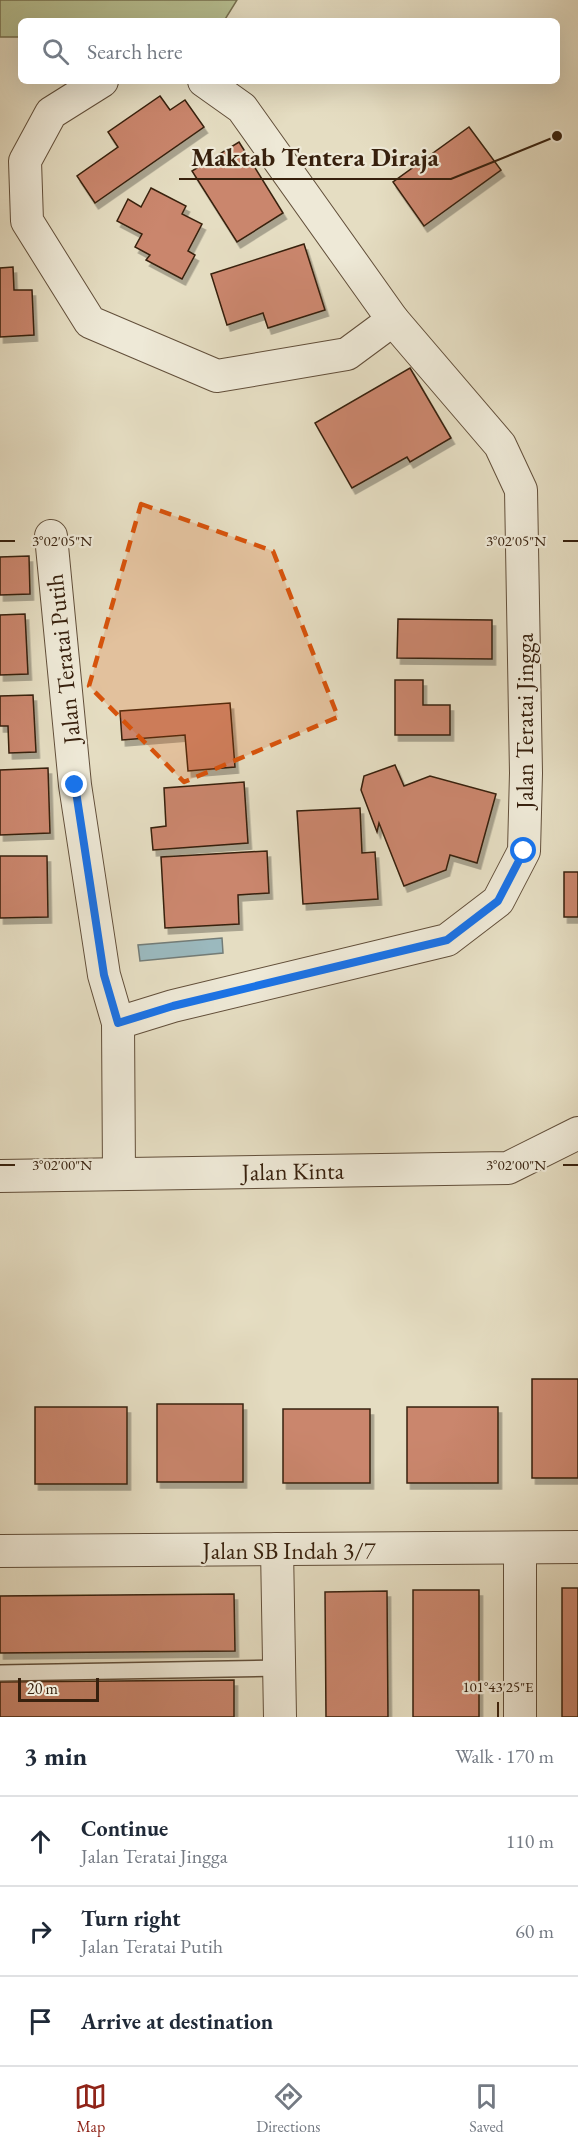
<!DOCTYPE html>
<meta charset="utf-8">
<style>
:root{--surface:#fff;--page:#f2f2f3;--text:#1f2937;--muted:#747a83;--line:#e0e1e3;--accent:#8f2418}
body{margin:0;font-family:"EB Garamond",serif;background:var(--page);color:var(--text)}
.scale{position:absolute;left:18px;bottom:15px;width:81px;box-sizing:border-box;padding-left:6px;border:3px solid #37200d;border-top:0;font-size:16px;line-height:21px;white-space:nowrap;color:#37200d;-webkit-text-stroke:4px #eee9d7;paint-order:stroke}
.stop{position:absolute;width:18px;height:18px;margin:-14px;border:4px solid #1a73e8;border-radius:50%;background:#fff}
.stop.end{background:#1a73e8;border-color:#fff;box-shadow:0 2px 6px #0008}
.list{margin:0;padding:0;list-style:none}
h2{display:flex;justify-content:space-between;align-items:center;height:78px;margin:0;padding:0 24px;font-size:26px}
h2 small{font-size:20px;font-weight:400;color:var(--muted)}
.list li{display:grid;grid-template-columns:39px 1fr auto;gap:18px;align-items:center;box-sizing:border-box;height:90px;padding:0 24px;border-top:2px solid var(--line)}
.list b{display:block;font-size:22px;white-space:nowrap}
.list p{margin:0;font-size:20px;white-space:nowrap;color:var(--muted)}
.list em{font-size:20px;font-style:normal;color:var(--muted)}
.icon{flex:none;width:33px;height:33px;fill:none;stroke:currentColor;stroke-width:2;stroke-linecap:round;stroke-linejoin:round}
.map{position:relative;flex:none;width:578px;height:1717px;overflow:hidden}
.search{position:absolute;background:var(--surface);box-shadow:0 6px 24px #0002;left:18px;right:18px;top:18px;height:66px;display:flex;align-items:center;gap:15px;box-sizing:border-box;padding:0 21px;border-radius:9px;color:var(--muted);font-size:22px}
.sheet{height:348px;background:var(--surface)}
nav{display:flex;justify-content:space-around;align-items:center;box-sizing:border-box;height:84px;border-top:2px solid var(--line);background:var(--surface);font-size:16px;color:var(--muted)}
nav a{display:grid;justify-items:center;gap:3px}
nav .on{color:var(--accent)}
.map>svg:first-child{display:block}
.green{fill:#b7c092;stroke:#777050;stroke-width:1.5}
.water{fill:#9bb9be;stroke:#737c77;stroke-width:1.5}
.building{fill:#ca866d;stroke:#37200d;stroke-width:1.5;filter:url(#shadow)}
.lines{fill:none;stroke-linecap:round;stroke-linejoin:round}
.lane-casing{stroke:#624f3a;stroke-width:18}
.street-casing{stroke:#624f3a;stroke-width:34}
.lane{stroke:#eee9d7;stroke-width:15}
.street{stroke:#eee9d7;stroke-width:32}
.route{stroke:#1a73e8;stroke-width:8}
.marked{fill:#d6530c;fill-opacity:0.2;stroke:#d6530c;stroke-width:4.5;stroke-dasharray:12 8;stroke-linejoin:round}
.ticks{fill:none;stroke:#37200d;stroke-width:2}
.labels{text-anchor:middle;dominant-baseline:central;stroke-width:4.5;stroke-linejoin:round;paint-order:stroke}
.street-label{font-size:24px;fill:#37200d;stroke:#eee9d7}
.ticks-label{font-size:15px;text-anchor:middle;fill:#37200d;stroke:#eee9d7;stroke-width:4.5;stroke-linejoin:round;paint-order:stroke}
.leader{fill:none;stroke:#37200d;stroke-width:2}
.callout-dot{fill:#37200d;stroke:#eee9d7;stroke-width:2}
.callout-label{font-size:26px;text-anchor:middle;font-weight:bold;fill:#37200d;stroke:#eee9d7;stroke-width:4.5;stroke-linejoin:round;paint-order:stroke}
</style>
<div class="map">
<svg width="578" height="1717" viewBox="0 0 578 1717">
<defs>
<filter id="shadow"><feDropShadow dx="3.5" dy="6" stdDeviation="0" flood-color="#0004"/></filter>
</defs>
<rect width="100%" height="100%" fill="#e5ddc2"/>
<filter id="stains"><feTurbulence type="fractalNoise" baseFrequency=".00333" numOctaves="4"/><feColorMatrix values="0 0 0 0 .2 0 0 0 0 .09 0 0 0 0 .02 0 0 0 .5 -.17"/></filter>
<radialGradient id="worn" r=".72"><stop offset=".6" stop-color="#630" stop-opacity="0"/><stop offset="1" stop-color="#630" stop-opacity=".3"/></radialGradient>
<!-- green -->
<polygon class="green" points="0,0 237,0 224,21 21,21 21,37 0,37"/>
<!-- water -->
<polygon class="water" points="222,938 223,953 140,961 138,945"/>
<!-- building -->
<g class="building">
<polygon points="160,96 170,110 185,100 204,127 95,203 77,176 118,147 108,132"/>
<polygon points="469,127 501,170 424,226 393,182"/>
<polygon points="239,142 283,213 237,242 192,171"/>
<polygon points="151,188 186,206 182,214 202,224 188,251 195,255 182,279 146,260 150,255 135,247 142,234 117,221 128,199 141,207"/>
<polygon points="304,244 325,310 268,328 263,313 227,325 211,274"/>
<polygon points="13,267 14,290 32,290 34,335 0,337 0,268"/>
<polygon points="410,368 451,438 410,462 407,457 352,488 315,423"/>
<polygon points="29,556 30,594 0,595 0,557"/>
<polygon points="25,614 28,674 0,675 0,615"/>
<polygon points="398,619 492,620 492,659 397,658"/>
<polygon points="395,680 423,680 423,705 450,705 450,735 395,735"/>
<polygon points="33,695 36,752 9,753 8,726 0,726 0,696"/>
<polygon points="230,703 235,767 188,771 185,735 122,740 120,711"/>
<polygon points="395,765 404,786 430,776 496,794 477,863 450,855 446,870 404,886 379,823 377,832 361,790 364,776"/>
<polygon points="48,768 50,833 0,835 0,770"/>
<polygon points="244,782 248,843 153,850 151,828 166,826 164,788"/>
<polygon points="360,808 362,853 375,852 378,899 303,904 297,811"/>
<polygon points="267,851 269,893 238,895 239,924 165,928 161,857"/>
<polygon points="0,856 47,856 48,917 0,918"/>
<rect x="564" y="872" width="14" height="45"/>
<rect x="532" y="1379" width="46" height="99"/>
<rect x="157" y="1404" width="86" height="78"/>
<rect x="35" y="1407" width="92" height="77"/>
<rect x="407" y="1407" width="91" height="76"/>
<rect x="283" y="1409" width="87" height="74"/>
<rect x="562" y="1588" width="16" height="129"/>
<rect x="413" y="1590" width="66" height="127"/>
<polygon points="387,1591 388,1717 326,1717 325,1592"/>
<polygon points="234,1594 235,1651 0,1653 0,1596"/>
<polygon points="234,1680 234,1717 0,1717 0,1682"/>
</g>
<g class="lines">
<!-- lane casing -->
<g class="lane-casing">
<polyline id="lane" points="0,1673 280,1668"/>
</g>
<!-- street casing -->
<g class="street-casing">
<g id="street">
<polyline points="102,81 51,113 25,161 27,221 90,322 217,376 347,354 393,320 242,108 204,81"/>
<polyline points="51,536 75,785 104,975 118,1023 119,1174"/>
<polyline points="118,1023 173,1006 447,940 498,901 524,851 526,773 521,490 500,445 393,320"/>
<polyline points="0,1176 508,1168 578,1133"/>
<polyline points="277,1549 280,1717"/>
<polyline points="0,1551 578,1547"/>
<polyline points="520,1717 520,1548"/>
</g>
</g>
<!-- lane -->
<use href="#lane" class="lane"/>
<!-- street -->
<use href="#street" class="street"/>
</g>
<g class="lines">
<!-- route -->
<polyline class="route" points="75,785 104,975 118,1023 173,1006 447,940 498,901 524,851"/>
</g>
<!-- marked area -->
<path class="marked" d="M141 504 273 551 338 717 184 782 89 686Z"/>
<!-- ticks -->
<path class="ticks" d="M0 541H15M563 541H578M0 1165H15M563 1165H578M498 1702V1717"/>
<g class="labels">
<!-- street labels -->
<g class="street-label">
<text transform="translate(63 659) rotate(-96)">Jalan Teratai Putih</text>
<text transform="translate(524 721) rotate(-90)">Jalan Teratai Jingga</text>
<text transform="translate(293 1171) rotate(-1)">Jalan Kinta</text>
<text x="289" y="1550">Jalan SB Indah 3/7</text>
</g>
</g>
<g class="ticks-label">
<text x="62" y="546">3°02'05"N</text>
<text x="516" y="546">3°02'05"N</text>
<text x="62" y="1170">3°02'00"N</text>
<text x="516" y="1170">3°02'00"N</text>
<text x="498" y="1692">101°43'25"E</text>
</g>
<!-- callouts -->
<path class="leader" d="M557 136L451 179H179"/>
<circle class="callout-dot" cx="557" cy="136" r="6"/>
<g class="callout-label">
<text x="315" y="166">Maktab Tentera Diraja</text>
</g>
<rect width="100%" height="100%" filter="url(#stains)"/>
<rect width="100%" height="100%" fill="url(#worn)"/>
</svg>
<div class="scale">20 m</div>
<div class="stop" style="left:524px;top:851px"></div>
<div class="stop end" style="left:75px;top:785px"></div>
<div class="search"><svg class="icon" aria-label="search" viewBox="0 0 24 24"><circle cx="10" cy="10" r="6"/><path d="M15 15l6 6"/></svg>Search here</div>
</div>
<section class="sheet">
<h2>3 min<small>Walk · 170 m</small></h2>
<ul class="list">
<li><svg class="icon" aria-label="ahead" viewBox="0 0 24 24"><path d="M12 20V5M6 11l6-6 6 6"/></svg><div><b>Continue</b><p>Jalan Teratai Jingga</p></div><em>110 m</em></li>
<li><svg class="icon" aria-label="right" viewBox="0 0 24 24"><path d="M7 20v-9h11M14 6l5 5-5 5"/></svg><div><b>Turn right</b><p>Jalan Teratai Putih</p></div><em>60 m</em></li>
<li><svg class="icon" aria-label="arrive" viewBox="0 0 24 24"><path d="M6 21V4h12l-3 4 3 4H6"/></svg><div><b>Arrive at destination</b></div></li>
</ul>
</section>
<nav>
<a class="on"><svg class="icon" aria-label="map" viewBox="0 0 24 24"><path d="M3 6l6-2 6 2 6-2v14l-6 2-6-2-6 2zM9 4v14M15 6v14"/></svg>Map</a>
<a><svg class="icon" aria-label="directions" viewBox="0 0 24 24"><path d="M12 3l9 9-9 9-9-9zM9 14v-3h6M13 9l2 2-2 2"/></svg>Directions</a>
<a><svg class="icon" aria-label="saved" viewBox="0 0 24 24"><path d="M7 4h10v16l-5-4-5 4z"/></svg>Saved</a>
</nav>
